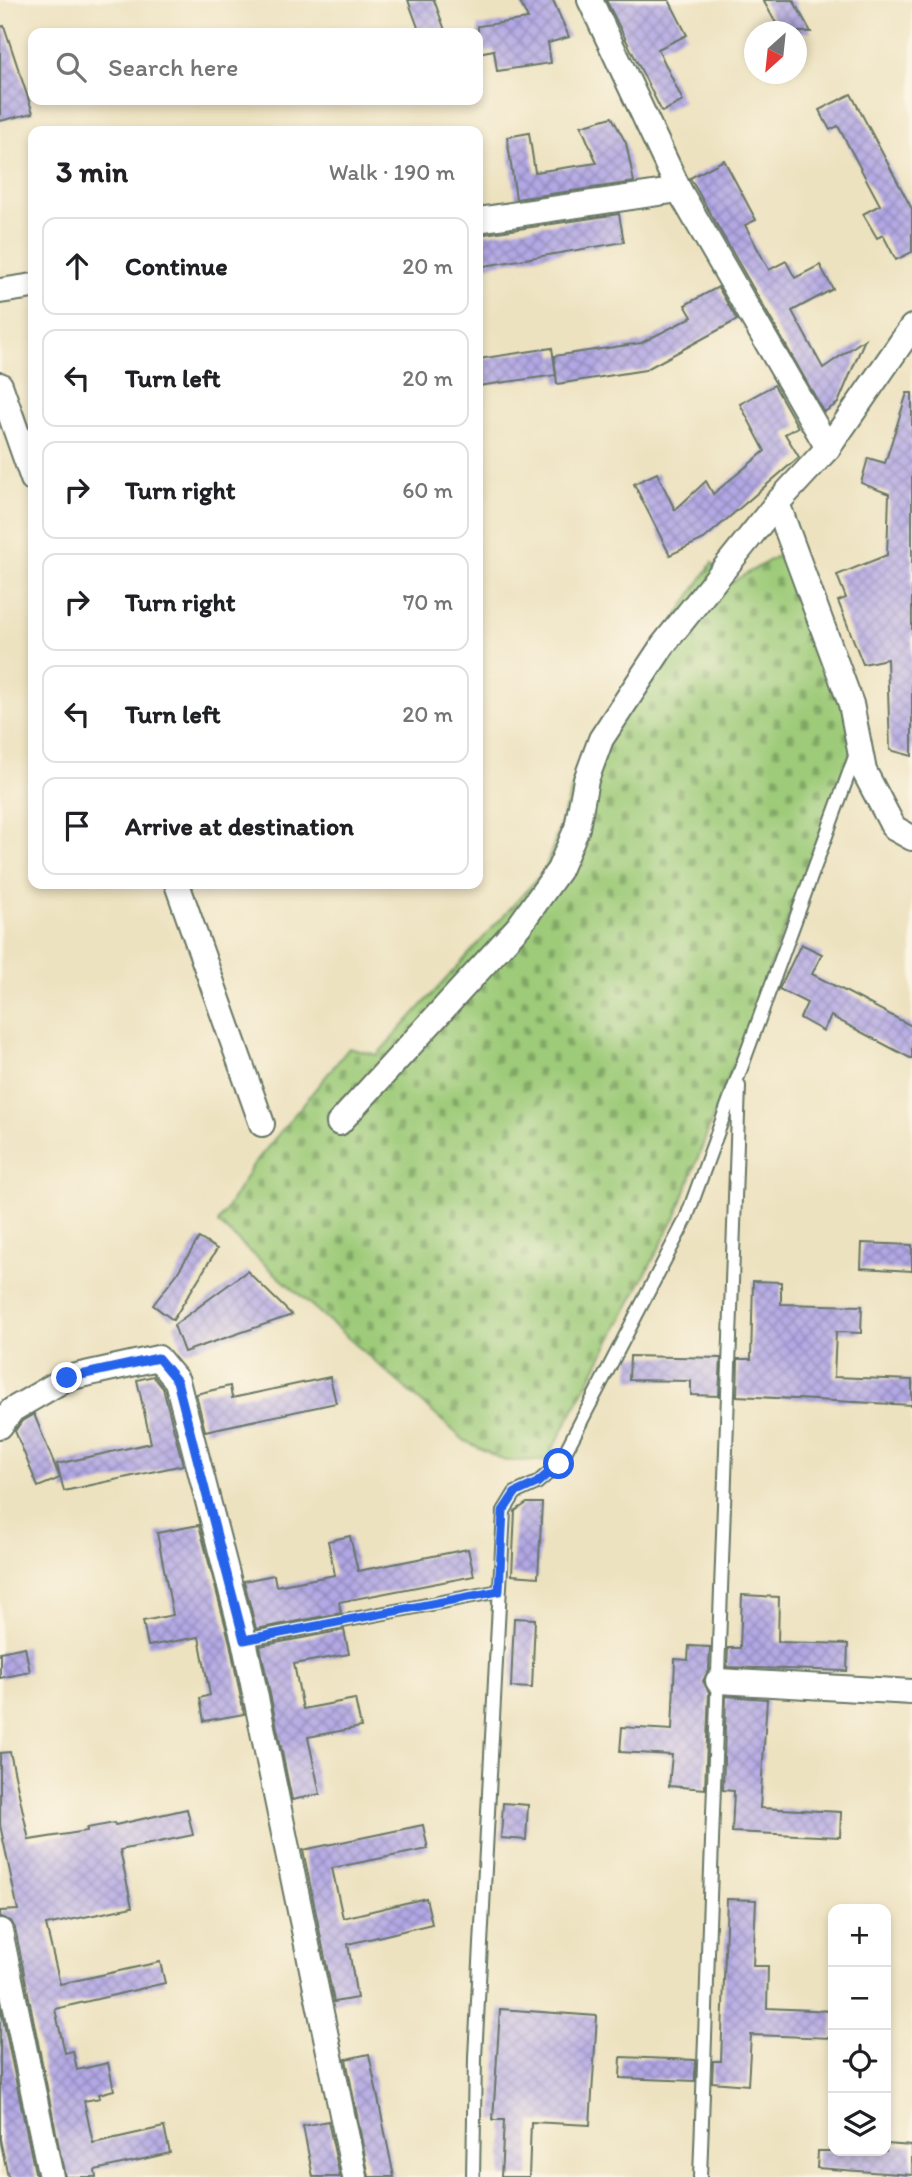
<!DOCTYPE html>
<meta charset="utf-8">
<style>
:root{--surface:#fff;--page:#f2f2f2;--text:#202124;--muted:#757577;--line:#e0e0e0}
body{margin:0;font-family:Itim,sans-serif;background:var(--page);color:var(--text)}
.controls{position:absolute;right:21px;bottom:21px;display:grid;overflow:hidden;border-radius:14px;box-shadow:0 4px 10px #0003}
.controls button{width:63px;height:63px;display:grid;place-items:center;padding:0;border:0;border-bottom:2px solid var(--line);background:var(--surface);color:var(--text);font:35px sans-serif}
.compass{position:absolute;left:744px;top:21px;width:63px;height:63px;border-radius:50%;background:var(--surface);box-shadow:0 4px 10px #0003;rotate:207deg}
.stop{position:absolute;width:21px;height:21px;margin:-16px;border:5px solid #2563eb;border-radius:50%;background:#fff}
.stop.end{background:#2563eb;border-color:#fff;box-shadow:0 2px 7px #0008}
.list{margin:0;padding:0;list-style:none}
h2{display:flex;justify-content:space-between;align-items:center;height:91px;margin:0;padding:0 28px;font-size:30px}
h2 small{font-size:23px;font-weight:400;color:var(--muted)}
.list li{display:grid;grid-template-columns:46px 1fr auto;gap:21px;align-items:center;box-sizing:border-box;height:98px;margin:0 14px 14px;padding:0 14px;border:2px solid var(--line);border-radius:14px}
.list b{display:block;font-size:26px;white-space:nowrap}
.list em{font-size:23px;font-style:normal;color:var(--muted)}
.icon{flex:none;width:38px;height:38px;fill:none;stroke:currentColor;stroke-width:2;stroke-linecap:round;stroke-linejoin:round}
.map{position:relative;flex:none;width:912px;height:2177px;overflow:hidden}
.search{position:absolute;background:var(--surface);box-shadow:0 4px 10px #0003;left:28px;top:28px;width:455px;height:77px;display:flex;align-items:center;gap:18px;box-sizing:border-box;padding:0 24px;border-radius:14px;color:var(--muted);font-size:26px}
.panel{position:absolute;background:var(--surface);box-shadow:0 4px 10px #0003;left:28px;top:126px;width:455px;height:763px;border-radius:14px}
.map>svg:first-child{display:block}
.cemetery{fill:url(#cemetery-stones);stroke:#5e8456;stroke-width:2}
.building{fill:url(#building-cross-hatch)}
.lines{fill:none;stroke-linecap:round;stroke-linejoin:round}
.lane-casing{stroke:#677765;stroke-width:16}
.street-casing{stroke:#677765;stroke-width:28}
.lane{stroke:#fff;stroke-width:12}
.street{stroke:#fff;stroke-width:24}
.route{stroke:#2563eb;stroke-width:9}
</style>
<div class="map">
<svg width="912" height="2177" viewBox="0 0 912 2177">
<defs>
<pattern id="cemetery-stones" width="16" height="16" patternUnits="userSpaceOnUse" patternTransform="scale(1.75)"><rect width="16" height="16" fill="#9ecb79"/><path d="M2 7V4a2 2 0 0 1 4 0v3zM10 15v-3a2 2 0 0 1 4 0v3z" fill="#80a664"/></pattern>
<pattern id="building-cross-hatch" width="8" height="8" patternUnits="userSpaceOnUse" patternTransform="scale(1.75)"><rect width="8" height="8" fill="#b2a7e4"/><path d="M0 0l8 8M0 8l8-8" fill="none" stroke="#9089ba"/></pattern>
</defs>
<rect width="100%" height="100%" fill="#fcf5e5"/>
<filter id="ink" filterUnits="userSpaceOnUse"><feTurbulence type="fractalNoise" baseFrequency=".0143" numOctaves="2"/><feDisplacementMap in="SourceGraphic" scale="14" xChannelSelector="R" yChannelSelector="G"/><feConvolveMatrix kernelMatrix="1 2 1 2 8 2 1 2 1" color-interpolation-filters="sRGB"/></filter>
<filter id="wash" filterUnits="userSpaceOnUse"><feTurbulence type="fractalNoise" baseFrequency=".00686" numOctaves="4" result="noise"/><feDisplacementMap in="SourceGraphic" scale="28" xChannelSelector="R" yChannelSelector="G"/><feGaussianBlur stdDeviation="1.57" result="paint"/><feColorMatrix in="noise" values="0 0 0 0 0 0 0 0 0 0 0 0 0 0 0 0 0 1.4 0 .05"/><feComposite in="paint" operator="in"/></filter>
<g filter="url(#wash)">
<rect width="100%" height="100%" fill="#ede2c0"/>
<!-- cemetery -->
<polygon class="cemetery" points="793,547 859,731 676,1216 547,1460 505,1461 465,1441 218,1223 253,1165 349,1048 377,1055 545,870 580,764 712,563 730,583"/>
<g id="blocks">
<!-- building -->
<g class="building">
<polygon points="408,0 434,0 446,33 420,33"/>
<polygon points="519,0 553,0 569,37 548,43 551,63 497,71 494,50 478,53 478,26 528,19"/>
<polygon points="606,0 669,0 687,35 658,49 683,101 662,112"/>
<polygon points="763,0 793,0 811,32 781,32"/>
<polygon points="4,26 33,113 0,121 0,27"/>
<polygon points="851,94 912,209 912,252 896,260 883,235 877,238 863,214 880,205 838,126 830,130 819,110"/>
<polygon points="612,117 626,143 634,182 516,199 507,137 529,133 535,172 597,163 581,126"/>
<polygon points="724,160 756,220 745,225 769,270 786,261 795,278 820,265 833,289 792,311 823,368 865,339 838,403 824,412 690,178"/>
<polygon points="619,214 624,242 478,267 478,235"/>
<polygon points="718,287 737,320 645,370 557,384 554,356 641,343 692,317 685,305"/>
<polygon points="552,348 556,375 478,386 478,359"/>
<polygon points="774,385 798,427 785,434 799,457 704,539 670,555 634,484 657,473 675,510 706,481 713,494 765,451 740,404"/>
<polygon points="907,393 912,393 912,756 890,750 887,659 863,664 838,601 846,598 837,575 887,555 889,494 861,483 868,458 885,463"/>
<polygon points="801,944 822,954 812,974 912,1026 912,1059 831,1016 823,1031 800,1018 807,1003 779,989"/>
<polygon points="199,1238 217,1249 173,1320 153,1305 176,1275"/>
<polygon points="862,1243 912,1245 912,1271 861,1268"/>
<polygon points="247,1271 292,1315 184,1352 174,1325"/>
<polygon points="753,1281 781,1282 781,1304 862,1306 861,1333 836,1332 834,1377 912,1380 912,1405 737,1396 738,1359 751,1359"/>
<polygon points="630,1356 721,1358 719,1396 691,1395 691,1381 629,1380"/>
<polygon points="153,1376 163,1388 183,1465 64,1491 57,1464 151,1443 137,1380"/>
<polygon points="330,1377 336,1403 205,1431 196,1394 230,1386 232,1398"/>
<polygon points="34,1414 60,1478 38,1487 15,1431 22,1421"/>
<polygon points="527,1503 542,1503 538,1577 512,1575 515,1511"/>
<polygon points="199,1525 230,1643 244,1714 204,1721 200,1698 210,1695 199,1637 148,1646 143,1621 173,1615 157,1533"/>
<polygon points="350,1536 358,1571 468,1549 474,1576 339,1602 341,1613 256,1629 244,1581 274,1575 276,1586 335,1575 328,1541"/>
<polygon points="742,1595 779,1597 778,1642 848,1644 847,1671 727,1667 728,1648 740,1648"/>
<polygon points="514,1618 535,1619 532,1688 511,1687"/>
<polygon points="344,1630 349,1654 294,1664 303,1709 355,1699 361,1727 308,1737 320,1794 292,1800 260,1646"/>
<polygon points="689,1646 710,1647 709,1669 703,1681 709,1692 705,1789 669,1786 672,1755 620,1752 622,1727 672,1730 675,1659 688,1660"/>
<polygon points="25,1647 30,1672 0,1678 0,1652"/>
<polygon points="726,1696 767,1699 760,1808 841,1812 840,1837 732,1832 734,1791 723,1790"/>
<polygon points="10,1752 29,1840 87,1831 87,1828 114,1823 115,1825 187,1809 193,1835 120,1850 132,1907 46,1925 60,1984 160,1962 165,1983 55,2009 65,2053 73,2051 77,2070 108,2063 114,2090 99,2094 100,2098 84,2101 93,2143 164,2127 170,2153 95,2170 96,2177 65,2177 15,1928 11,1921 0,1917 0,1911 18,1910 0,1825 0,1753"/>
<polygon points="503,1803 528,1805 526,1840 501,1838"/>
<polygon points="423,1825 428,1849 332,1868 343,1918 426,1898 432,1924 348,1944 357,1998 334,2002 303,1850"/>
<polygon points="727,1899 756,1900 753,1966 768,1966 767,2008 833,2011 832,2038 751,2035 748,2085 712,2082 713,2061 721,2061"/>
<polygon points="0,2004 36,2177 8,2177 0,2139"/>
<polygon points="500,2009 597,2016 590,2125 531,2122 529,2177 501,2177 504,2120 493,2120"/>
<polygon points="369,2054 394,2177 369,2177 346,2059"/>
<polygon points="621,2057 695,2060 695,2081 620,2078"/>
<polygon points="328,2121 340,2177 313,2177 303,2126"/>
<polygon points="886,2144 912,2146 912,2175 817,2168 818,2151 886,2151"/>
</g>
</g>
</g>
<g filter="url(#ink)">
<use href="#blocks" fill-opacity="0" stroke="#677765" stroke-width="2"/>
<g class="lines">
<!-- lane casing -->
<g class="lane-casing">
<g id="lane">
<polyline points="244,1640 499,1591"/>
<polyline points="473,2177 475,2057 504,1511 515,1493 537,1483 559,1464 686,1219 857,751"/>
<polyline points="700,2177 739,1086"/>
</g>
</g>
<!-- street casing -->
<g class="street-casing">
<g id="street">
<polyline points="590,0 679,190 828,448"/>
<polyline points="478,220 679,190"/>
<polyline points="0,291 33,286"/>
<polyline points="0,385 33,479"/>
<polyline points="777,503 851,704 864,771 894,828 912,838"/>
<polyline points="177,884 262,1124"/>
<polyline points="339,1123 519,926 559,870 577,828 586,780 601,739 663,645 777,503 828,448 912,327"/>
<polyline points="0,1426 12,1410 67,1378 158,1358 177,1381 244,1640 355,2177"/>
<polyline points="718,1681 912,1692"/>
<polyline points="0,1931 51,2177"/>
</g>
</g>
<!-- lane -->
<use href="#lane" class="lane"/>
<!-- street -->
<use href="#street" class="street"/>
</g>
</g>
<g class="lines" filter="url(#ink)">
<!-- route -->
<polyline class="route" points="67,1378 158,1358 177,1381 244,1640 499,1591 503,1511 515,1493 537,1483 559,1464"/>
</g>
</svg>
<div class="controls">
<button>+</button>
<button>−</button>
<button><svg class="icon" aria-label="locate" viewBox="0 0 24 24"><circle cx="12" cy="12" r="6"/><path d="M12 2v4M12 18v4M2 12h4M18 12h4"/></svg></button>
<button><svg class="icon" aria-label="layers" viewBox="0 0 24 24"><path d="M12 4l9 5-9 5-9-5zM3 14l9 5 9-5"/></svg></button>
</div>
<svg class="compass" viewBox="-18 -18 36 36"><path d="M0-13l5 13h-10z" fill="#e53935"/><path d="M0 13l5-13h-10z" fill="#757577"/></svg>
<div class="stop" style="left:559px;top:1464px"></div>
<div class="stop end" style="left:67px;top:1378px"></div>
<div class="search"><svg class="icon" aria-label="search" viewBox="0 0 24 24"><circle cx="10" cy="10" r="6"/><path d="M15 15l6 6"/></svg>Search here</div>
<section class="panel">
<h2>3 min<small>Walk · 190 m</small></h2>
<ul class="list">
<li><svg class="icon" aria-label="ahead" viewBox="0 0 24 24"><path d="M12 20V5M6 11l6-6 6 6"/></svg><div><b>Continue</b></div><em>20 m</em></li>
<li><svg class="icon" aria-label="left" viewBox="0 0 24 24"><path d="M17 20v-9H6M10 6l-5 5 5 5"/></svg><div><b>Turn left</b></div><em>20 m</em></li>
<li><svg class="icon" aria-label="right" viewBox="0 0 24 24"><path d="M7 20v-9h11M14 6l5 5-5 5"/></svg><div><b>Turn right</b></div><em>60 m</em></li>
<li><svg class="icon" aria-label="right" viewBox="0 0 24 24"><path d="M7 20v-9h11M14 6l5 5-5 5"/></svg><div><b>Turn right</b></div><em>70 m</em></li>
<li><svg class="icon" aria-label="left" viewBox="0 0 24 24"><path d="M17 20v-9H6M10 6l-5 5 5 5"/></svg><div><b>Turn left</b></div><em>20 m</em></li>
<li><svg class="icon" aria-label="arrive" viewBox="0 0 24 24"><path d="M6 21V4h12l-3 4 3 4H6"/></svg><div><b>Arrive at destination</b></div></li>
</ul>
</section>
</div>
